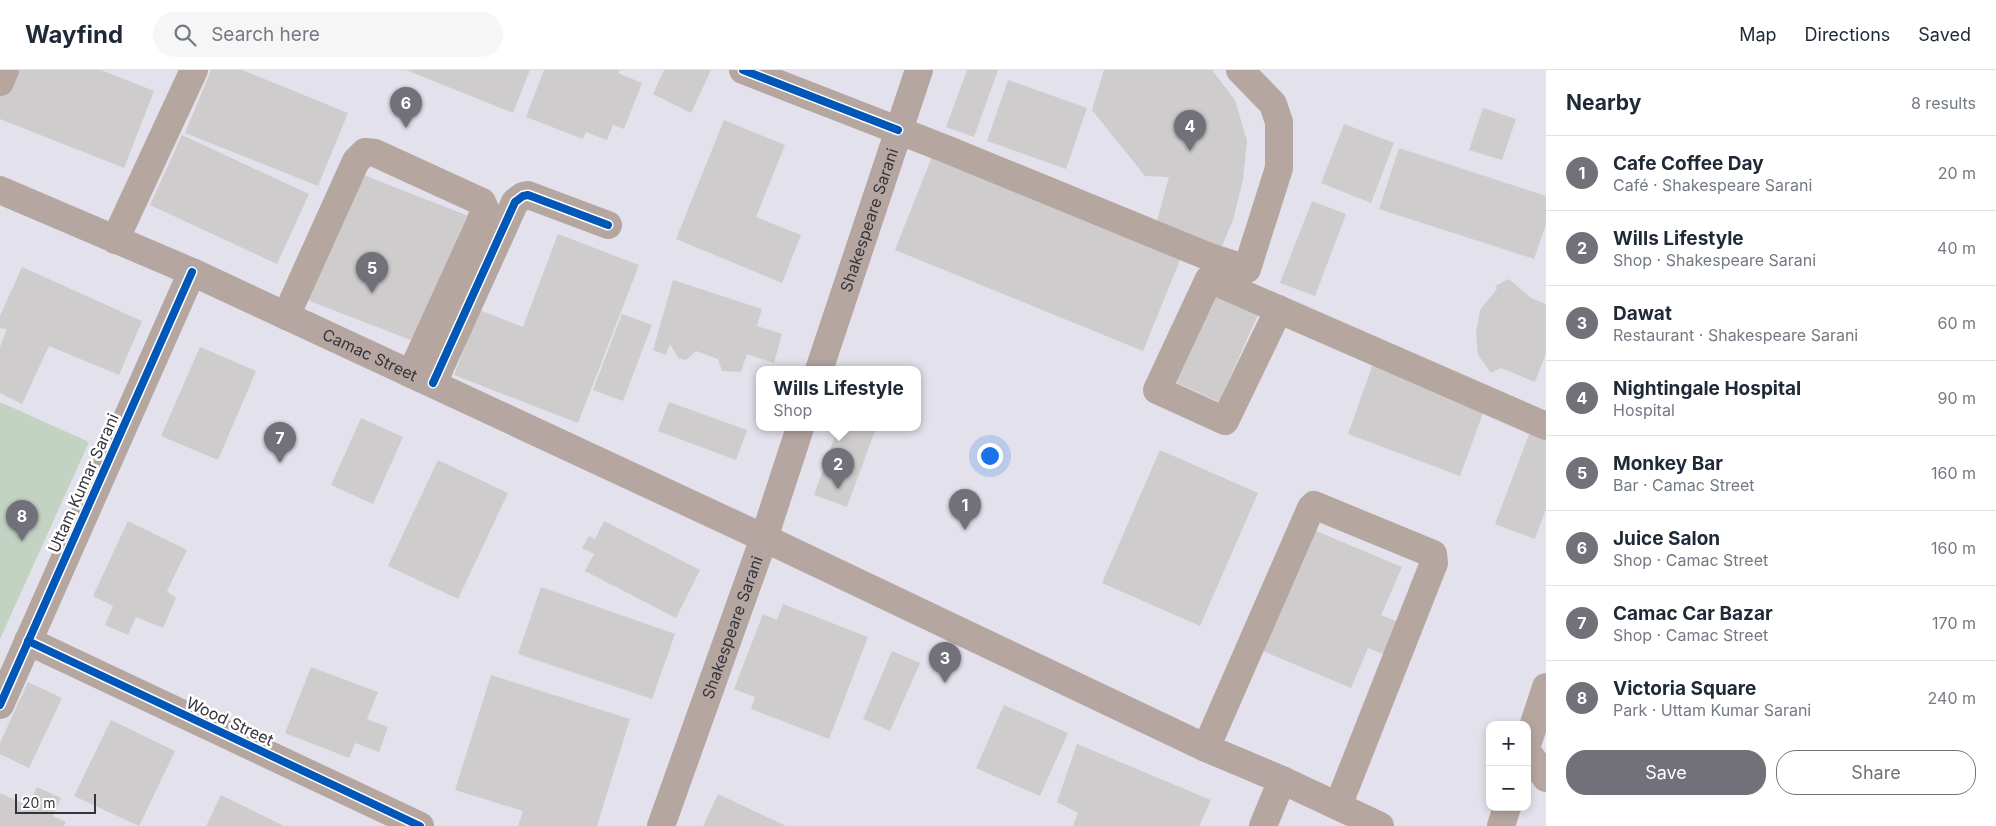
<!DOCTYPE html>
<meta charset="utf-8">
<style>
:root{--surface:#fff;--page:#f6f6f7;--text:#1f2937;--muted:#747a83;--line:#e0e1e3;--accent:#727179}
body{margin:0;font-family:Inter,sans-serif;background:var(--page);color:var(--text)}
.controls{position:absolute;right:15px;bottom:15px;display:grid;overflow:hidden;border-radius:10px;box-shadow:0 2px 8px #0003}
.controls button{width:45px;height:45px;display:grid;place-items:center;padding:0;border:0;border-bottom:1px solid var(--line);background:var(--surface);color:var(--text);font:25px sans-serif}
.scale{position:absolute;left:15px;bottom:12px;width:81px;box-sizing:border-box;padding-left:5px;border:2px solid #35343b;border-top:0;font-size:14px;line-height:18px;white-space:nowrap;color:#35343b;-webkit-text-stroke:4px #fff;paint-order:stroke}
.you{position:absolute;left:989px;top:385px;width:18px;height:18px;margin:-12px;border:4px solid #fff;border-radius:50%;background:#1a73e8;box-shadow:0 0 0 8px #1a73e833}
.badge{display:grid;place-items:center;width:32px;height:32px;border-radius:50%;background:var(--accent);color:#fff;font-size:16px;font-weight:700}
.pin{position:absolute;translate:-50% -41px;filter:drop-shadow(0 1px 2px #0008)}
.pin::after{content:'';position:absolute;top:26px;width:18px;height:15px;background:inherit;clip-path:polygon(0 0,100% 0,50% 100%)}
.popup{position:absolute;left:756px;top:296px;width:165px;height:65px;box-sizing:border-box;display:grid;place-content:center;border-radius:10px;background:var(--surface);filter:drop-shadow(0 1px 4px #0005);font-size:16px;white-space:nowrap;color:var(--muted)}
.popup b{font-size:19px;color:var(--text)}
.popup::after{content:'';position:absolute;left:50%;top:100%;margin-left:-10px;border:10px solid transparent;border-top-color:var(--surface)}
.list{margin:0;padding:0;list-style:none}
h2{display:flex;justify-content:space-between;align-items:center;height:65px;margin:0;padding:0 20px;font-size:21px}
h2 small{font-size:16px;font-weight:400;color:var(--muted)}
.list li{display:grid;grid-template-columns:32px 1fr auto;gap:15px;align-items:center;box-sizing:border-box;height:75px;padding:0 20px;border-top:1px solid var(--line)}
.list b{display:block;font-size:19px;white-space:nowrap}
.list p{margin:0;font-size:16px;white-space:nowrap;color:var(--muted)}
.list em{font-size:16px;font-style:normal;color:var(--muted)}
.actions{display:flex;gap:10px;padding:15px 20px}
.actions a{flex:1;padding:11px 0;border:1px solid var(--accent);border-radius:20px;text-align:center;font-size:18px;color:var(--accent)}
.actions .main{background:var(--accent);color:#fff}
.icon{flex:none;width:28px;height:28px;fill:none;stroke:currentColor;stroke-width:2;stroke-linecap:round;stroke-linejoin:round}
.map{position:relative;flex:none;width:1546px;height:756px;overflow:hidden}
header{display:flex;align-items:center;gap:30px;box-sizing:border-box;height:70px;padding:0 25px;background:var(--surface);border-bottom:1px solid var(--line)}
header strong{font-size:24px}
nav{display:flex;gap:28px;margin-inline-start:auto;font-size:18px}
.search{width:350px;height:45px;background:var(--page);display:flex;align-items:center;gap:12px;box-sizing:border-box;padding:0 18px;border-radius:28px;color:var(--muted);font-size:19px}
main{display:flex}
aside{flex:1;background:var(--surface)}
.map>svg:first-child{display:block}
.green{fill:#c2d3c3}
.building{fill:#cfccce}
.lines{fill:none;stroke-linecap:round;stroke-linejoin:round}
.minor{stroke:#b5a6a0;stroke-width:28}
.major{stroke:#b5a6a2;stroke-width:28}
.cycleway-casing{stroke:#fff;stroke-width:11}
.cycleway{stroke:#0057b8;stroke-width:8}
.labels{text-anchor:middle;dominant-baseline:central;stroke-width:5;stroke-linejoin:round;paint-order:stroke}
.street-label{font-size:16px;fill:#35343b;stroke:#fff}
</style>
<header>
<strong>Wayfind</strong>
<div class="search"><svg class="icon" aria-label="search" viewBox="0 0 24 24"><circle cx="10" cy="10" r="6"/><path d="M15 15l6 6"/></svg>Search here</div>
<nav><a>Map</a><a>Directions</a><a>Saved</a></nav>
</header>
<main>
<div class="map">
<svg width="1546" height="756" viewBox="0 0 1546 756">
<rect width="100%" height="100%" fill="#e3e1eb"/>
<!-- green -->
<polygon class="green" points="0,332 89,372 0,569"/>
<!-- building -->
<g class="building">
<polygon points="8,0 101,0 154,21 124,98 0,49 0,20"/>
<polygon points="211,0 242,0 348,43 318,116 185,63"/>
<polygon points="406,0 530,0 513,43"/>
<polygon points="544,0 620,0 618,3 642,13 624,59 613,55 607,70 586,62 583,69 526,47"/>
<polygon points="664,0 711,0 691,43 653,24"/>
<polygon points="967,0 998,0 974,67 946,57"/>
<polygon points="1104,0 1212,0 1235,30 1247,71 1243,110 1233,150 1219,183 1155,158 1169,107 1145,106 1092,40"/>
<polygon points="1008,10 1087,38 1066,99 987,71"/>
<polygon points="1483,38 1516,49 1502,90 1469,80"/>
<polygon points="724,50 785,75 756,147 801,165 782,213 676,169"/>
<polygon points="1344,54 1394,73 1371,133 1321,113"/>
<polygon points="182,65 309,124 277,194 150,135"/>
<polygon points="1399,78 1546,126 1546,154 1534,189 1379,139"/>
<polygon points="933,84 1182,185 1143,281 895,180"/>
<polygon points="356,102 471,147 421,274 307,230"/>
<polygon points="1312,131 1346,144 1315,226 1280,213"/>
<polygon points="558,164 639,195 578,353 454,305 479,240 523,257"/>
<polygon points="22,197 142,251 119,305 49,276 22,334 0,323 0,277 7,259 0,258 0,246"/>
<polygon points="1509,209 1531,228 1546,234 1546,283 1535,312 1501,298 1491,303 1478,285 1476,263 1480,240 1497,219 1495,216"/>
<polygon points="673,210 762,239 757,256 782,264 774,293 747,284 741,302 722,301 718,289 696,281 686,290 678,288 670,274 666,285 653,280"/>
<polygon points="1214,217 1261,238 1219,332 1173,311"/>
<polygon points="622,244 652,255 623,331 593,320"/>
<polygon points="200,277 256,301 218,390 161,366"/>
<polygon points="1373,294 1486,335 1460,406 1348,364"/>
<polygon points="669,332 747,360 736,390 658,361"/>
<polygon points="361,348 403,367 373,434 331,415"/>
<polygon points="838,358 876,358 847,437 814,425"/>
<polygon points="1531,359 1546,365 1546,439 1535,469 1495,454"/>
<polygon points="1160,380 1258,423 1200,556 1102,513"/>
<polygon points="438,390 508,423 458,529 388,496"/>
<polygon points="128,451 187,480 167,521 176,528 163,558 136,547 128,565 105,555 113,536 93,526"/>
<polygon points="604,451 700,500 676,548 585,501 594,484 582,478 589,466 595,469"/>
<polygon points="1309,458 1402,497 1381,545 1406,555 1393,588 1368,578 1351,618 1258,579"/>
<polygon points="541,517 675,564 652,629 518,584"/>
<polygon points="783,534 868,567 829,669 751,639 755,627 734,619 763,544 777,550"/>
<polygon points="892,581 920,593 890,661 863,649"/>
<polygon points="311,597 378,622 367,649 388,657 379,682 355,673 349,688 285,663"/>
<polygon points="491,605 630,649 597,756 518,756 523,741 455,720"/>
<polygon points="28,612 62,628 29,698 0,684 0,673"/>
<polygon points="1004,635 1068,663 1040,726 976,698"/>
<polygon points="111,650 175,681 139,756 74,726"/>
<polygon points="1077,674 1211,730 1199,756 1073,756 1078,743 1057,732"/>
<polygon points="37,717 61,728 53,746 66,752 64,756 0,756 0,723 28,736"/>
<polygon points="718,724 786,756 703,756"/>
<polygon points="221,725 284,756 206,756"/>
</g>
<g class="lines">
<!-- minor -->
<g class="minor">
<polyline points="743,0 946,79 1207,186 1247,199 1279,98 1279,52 1273,34 1240,0"/>
<polyline points="0,12 5,0"/>
<polyline points="115,170 194,0"/>
<polyline points="1279,239 1225,351 1157,320 1209,209 1546,356"/>
<polyline points="286,246 356,91 365,82 375,83 482,132 485,139 479,155 411,304"/>
<polyline points="433,313 515,132 523,126 528,125 608,155"/>
<polyline points="28,571 420,756"/>
<polyline points="0,635 192,202"/>
<polyline points="1527,675 1546,617"/>
<polyline points="1206,678 1311,438 1314,435 1433,484 1434,493 1338,736"/>
<polyline points="1527,681 1546,708"/>
<polyline points="1263,756 1282,710"/>
<polyline points="1501,756 1507,737"/>
</g>
<!-- major -->
<g class="major">
<path id="s1" d="M0 120 192 202 764 468 1206 678 1282 710 1380 756"/>
<path id="s2" d="M819 300 919 0"/>
<path id="s3" d="M661 756 764 468 800 358"/>
</g>
<!-- cycleway casing -->
<g class="cycleway-casing">
<g id="cycleway">
<polyline points="743,0 898,60"/>
<polyline points="433,313 515,132 523,126 528,125 608,155"/>
<polyline points="28,571 420,756"/>
<polyline points="0,635 192,202"/>
</g>
</g>
<!-- cycleway -->
<use href="#cycleway" class="cycleway"/>
</g>
<g class="labels">
<!-- street labels -->
<g class="street-label">
<text stroke="none"><textPath href="#s2" startOffset="158">Shakespeare Sarani</textPath></text>
<text stroke="none"><textPath href="#s1" startOffset="405">Camac Street</textPath></text>
<text transform="translate(83 413) rotate(-66)">Uttam Kumar Sarani</text>
<text stroke="none"><textPath href="#s3" startOffset="211">Shakespeare Sarani</textPath></text>
<text transform="translate(230 651) rotate(25)">Wood Street</text>
</g>
</g>
</svg>
<div class="controls">
<button>+</button>
<button>−</button>
</div>
<div class="scale">20 m</div>
<div class="you"></div>
<div class="pin badge" style="left:965px;top:460px">1</div>
<div class="pin badge" style="left:838px;top:419px">2</div>
<div class="popup"><b>Wills Lifestyle</b>Shop</div>
<div class="pin badge" style="left:945px;top:613px">3</div>
<div class="pin badge" style="left:1190px;top:81px">4</div>
<div class="pin badge" style="left:372px;top:223px">5</div>
<div class="pin badge" style="left:406px;top:58px">6</div>
<div class="pin badge" style="left:280px;top:393px">7</div>
<div class="pin badge" style="left:22px;top:471px">8</div>
</div>
<aside>
<h2>Nearby<small>8 results</small></h2>
<ul class="list">
<li><span class="badge">1</span><div><b>Cafe Coffee Day</b><p>Café · Shakespeare Sarani</p></div><em>20 m</em></li>
<li><span class="badge">2</span><div><b>Wills Lifestyle</b><p>Shop · Shakespeare Sarani</p></div><em>40 m</em></li>
<li><span class="badge">3</span><div><b>Dawat</b><p>Restaurant · Shakespeare Sarani</p></div><em>60 m</em></li>
<li><span class="badge">4</span><div><b>Nightingale Hospital</b><p>Hospital</p></div><em>90 m</em></li>
<li><span class="badge">5</span><div><b>Monkey Bar</b><p>Bar · Camac Street</p></div><em>160 m</em></li>
<li><span class="badge">6</span><div><b>Juice Salon</b><p>Shop · Camac Street</p></div><em>160 m</em></li>
<li><span class="badge">7</span><div><b>Camac Car Bazar</b><p>Shop · Camac Street</p></div><em>170 m</em></li>
<li><span class="badge">8</span><div><b>Victoria Square</b><p>Park · Uttam Kumar Sarani</p></div><em>240 m</em></li>
</ul>
<div class="actions"><a class="main">Save</a><a>Share</a></div>
</aside>
</main>
